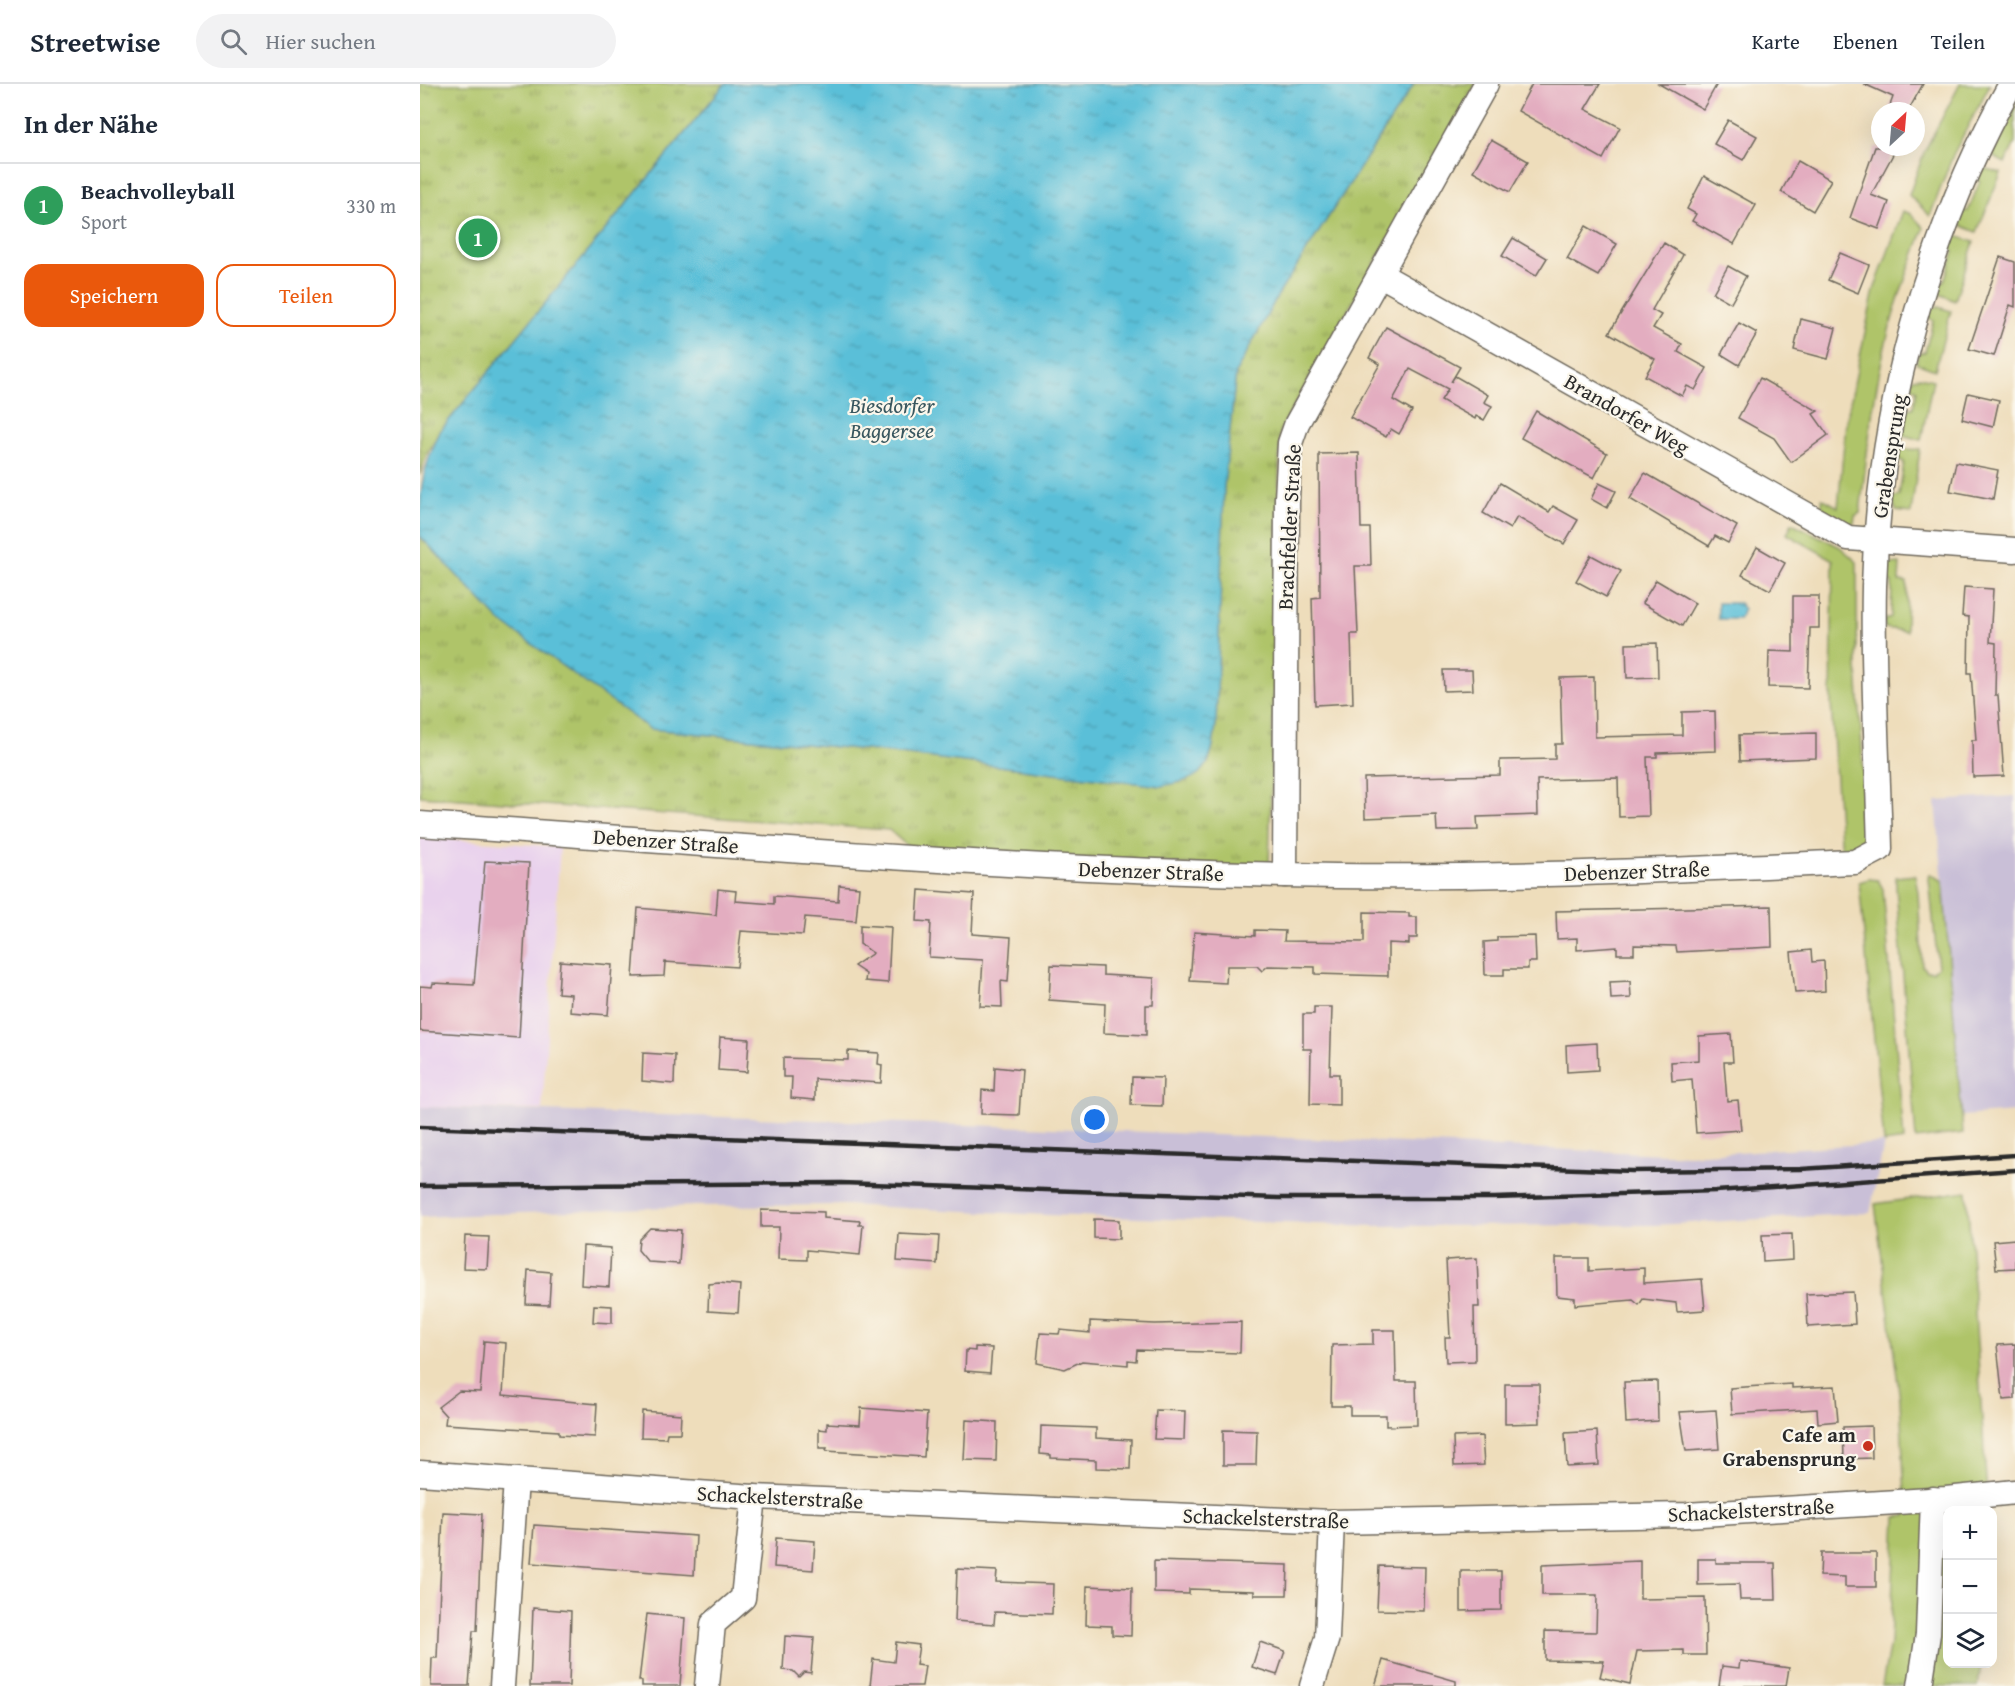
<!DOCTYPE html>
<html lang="de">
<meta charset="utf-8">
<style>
:root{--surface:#fff;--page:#f2f2f3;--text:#1f2937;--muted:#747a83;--line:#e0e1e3;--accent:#ea580c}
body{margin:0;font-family:"Gentium Book Plus",serif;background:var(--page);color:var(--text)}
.controls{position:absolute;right:18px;bottom:18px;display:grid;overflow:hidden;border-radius:12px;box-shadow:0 6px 24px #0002}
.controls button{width:54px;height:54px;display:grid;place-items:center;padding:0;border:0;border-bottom:2px solid var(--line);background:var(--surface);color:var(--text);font:30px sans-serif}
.compass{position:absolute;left:1451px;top:18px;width:54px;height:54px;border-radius:50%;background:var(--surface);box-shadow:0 6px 24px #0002;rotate:26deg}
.you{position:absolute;left:675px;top:1036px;width:21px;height:21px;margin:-15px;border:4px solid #fff;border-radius:50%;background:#1a73e8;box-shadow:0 0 0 9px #1a73e833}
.badge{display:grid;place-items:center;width:39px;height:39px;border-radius:50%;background:var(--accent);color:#fff;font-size:20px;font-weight:700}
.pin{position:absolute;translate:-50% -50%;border:3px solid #fff;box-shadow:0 2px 6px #0006}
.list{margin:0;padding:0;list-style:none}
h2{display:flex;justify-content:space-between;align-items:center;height:78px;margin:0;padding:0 24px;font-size:26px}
h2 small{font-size:20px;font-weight:400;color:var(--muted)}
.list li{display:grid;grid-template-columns:39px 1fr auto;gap:18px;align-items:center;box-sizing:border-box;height:84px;padding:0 24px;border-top:2px solid var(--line)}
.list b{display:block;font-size:22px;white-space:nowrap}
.list p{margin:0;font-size:20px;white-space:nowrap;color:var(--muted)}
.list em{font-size:20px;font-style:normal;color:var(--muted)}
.actions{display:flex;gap:12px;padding:18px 24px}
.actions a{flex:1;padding:14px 0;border:2px solid var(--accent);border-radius:18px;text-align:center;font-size:21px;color:var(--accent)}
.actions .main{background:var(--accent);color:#fff}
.icon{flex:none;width:33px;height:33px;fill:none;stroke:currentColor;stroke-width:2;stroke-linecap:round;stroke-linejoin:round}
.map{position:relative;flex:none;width:1595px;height:1602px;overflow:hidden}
header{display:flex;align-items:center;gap:36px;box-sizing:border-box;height:84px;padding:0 30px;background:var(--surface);border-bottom:2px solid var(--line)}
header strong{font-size:28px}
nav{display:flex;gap:33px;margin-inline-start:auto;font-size:21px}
.search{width:420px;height:54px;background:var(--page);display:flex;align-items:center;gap:15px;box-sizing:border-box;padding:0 21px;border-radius:33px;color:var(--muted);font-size:22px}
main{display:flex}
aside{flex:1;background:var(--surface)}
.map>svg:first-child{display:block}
.built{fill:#e9d2ed}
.industrial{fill:#c9bfd7}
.green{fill:#afc469;stroke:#6d784a;stroke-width:1.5}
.park{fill:url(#park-tufts);stroke:#6d784a;stroke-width:1.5}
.water{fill:url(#water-ripples);stroke:#427582;stroke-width:1.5}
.building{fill:#e3adc0}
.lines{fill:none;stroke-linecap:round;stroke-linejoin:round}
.minor-casing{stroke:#6f695d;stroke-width:27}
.minor{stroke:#fff;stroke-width:24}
.rail{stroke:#2b2b2b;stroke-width:4.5}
.poi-dot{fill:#c8321e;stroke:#fbf7ec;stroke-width:2}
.labels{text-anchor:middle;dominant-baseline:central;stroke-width:4.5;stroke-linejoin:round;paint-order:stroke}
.street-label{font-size:21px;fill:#2b2b2b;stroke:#fbf7ec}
.poi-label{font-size:21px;font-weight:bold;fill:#2b2b2b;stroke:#fbf7ec;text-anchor:end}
.water-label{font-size:22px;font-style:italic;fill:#39575f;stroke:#fbf7ec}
</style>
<header>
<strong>Streetwise</strong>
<div class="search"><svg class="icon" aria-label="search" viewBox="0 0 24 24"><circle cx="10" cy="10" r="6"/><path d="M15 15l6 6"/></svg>Hier suchen</div>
<nav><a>Karte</a><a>Ebenen</a><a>Teilen</a></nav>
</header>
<main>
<aside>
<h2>In der Nähe<small></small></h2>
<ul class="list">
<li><span class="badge" style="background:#2e9e5b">1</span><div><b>Beachvolleyball</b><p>Sport</p></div><em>330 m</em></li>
</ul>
<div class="actions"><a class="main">Speichern</a><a>Teilen</a></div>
</aside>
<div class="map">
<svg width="1595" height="1602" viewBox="0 0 1595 1602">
<defs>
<pattern id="park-tufts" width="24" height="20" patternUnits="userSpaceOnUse" patternTransform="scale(1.5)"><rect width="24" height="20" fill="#afc469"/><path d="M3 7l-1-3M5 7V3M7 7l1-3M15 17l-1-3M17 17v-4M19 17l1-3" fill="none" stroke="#8f9f57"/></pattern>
<pattern id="water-ripples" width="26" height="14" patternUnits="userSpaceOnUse" patternTransform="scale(1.5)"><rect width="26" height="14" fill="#5abfd8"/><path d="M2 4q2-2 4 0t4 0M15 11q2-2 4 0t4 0" fill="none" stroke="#4b9baf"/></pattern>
</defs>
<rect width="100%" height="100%" fill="#fbf7ec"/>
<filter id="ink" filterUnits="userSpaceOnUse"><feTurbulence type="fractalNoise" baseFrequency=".0167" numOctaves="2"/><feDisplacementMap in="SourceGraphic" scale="12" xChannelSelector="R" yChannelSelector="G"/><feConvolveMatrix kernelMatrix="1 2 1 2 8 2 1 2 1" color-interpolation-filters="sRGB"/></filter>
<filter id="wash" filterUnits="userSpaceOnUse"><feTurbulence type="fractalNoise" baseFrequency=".008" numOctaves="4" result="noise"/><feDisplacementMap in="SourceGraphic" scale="24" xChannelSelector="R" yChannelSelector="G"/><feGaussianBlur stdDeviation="1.35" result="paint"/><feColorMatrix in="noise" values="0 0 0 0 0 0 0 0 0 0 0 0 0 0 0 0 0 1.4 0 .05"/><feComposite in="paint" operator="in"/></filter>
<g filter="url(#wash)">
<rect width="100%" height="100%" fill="#edb"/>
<!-- built -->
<polygon class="built" points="0,753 140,763 122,1026 0,1023"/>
<!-- industrial -->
<g class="industrial">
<polygon points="1595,712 1595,1028 1542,1032 1516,717"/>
<polygon points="0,1023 608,1043 1269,1071 1464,1059 1450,1129 1235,1141 956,1142 625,1131 425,1121 276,1122 0,1133"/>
</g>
<!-- green -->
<g class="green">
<polygon points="1540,0 1570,0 1533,71 1510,132 1489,111 1504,68"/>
<polygon points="1595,18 1595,59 1585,79 1566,69 1572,58 1579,58 1593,29 1589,24"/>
<polygon points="1560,83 1581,89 1557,148 1537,140 1542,127 1548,127 1560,97 1556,92"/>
<path d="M1483 127 1491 130 1504 144C1495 170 1484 196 1476 222 1455 288 1448 360 1440 429L1435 432 1434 439 1423 441 1402 431V414L1418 423 1426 338 1454 206Z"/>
<polygon points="1536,152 1554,158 1535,217 1515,208 1518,199 1524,197 1534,168 1529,163 1532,153"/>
<polygon points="1518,223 1531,227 1515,286 1496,279 1499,269 1505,268 1513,237 1508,233 1510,224"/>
<polygon points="1500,293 1513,296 1501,356 1482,351 1487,325 1493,324 1497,306 1491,303 1493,294"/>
<polygon points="1487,365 1500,366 1491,429 1476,427 1472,414 1479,412 1484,378 1478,375 1479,366"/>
<polygon points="1372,439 1420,463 1437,478 1437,582 1447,746 1437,763 1421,772 1411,618 1413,476 1367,450"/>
<polygon points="1480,479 1479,497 1487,498 1486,547 1465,544 1464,536 1471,533 1472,499 1465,495 1468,480"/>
<polygon points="1510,790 1523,797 1543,1049 1496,1055 1476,803 1476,793 1495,791 1498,808 1502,882 1506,887 1513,887 1518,883 1509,795"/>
<polygon points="1449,795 1458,796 1463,805 1484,1056 1464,1059 1439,798"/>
<polygon points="1547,1107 1568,1426 1528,1426 1528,1580 1561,1580 1558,1602 1462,1602 1470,1559 1476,1433 1486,1432 1480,1316 1455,1120"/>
</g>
<!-- park -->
<g class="park">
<polygon points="0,0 305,0 21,346 6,372 0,391"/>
<path d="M994 0H1056L860 346 849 784 493 767 469 746 0 712V452L80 537 230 645 447 666 741 702C788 686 790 691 796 640L804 403 816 288 858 211Z"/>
</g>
<!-- water -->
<g class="water">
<path d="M305 0H994L858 211 816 288 804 403 796 640C791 683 787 695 741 702L447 666 230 645 80 537 0 452C0 404 0 390 21 346Z"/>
<polygon points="1298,519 1319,519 1324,525 1319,535 1298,535"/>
</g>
<g id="blocks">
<!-- building -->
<g class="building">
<polygon points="1112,0 1180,0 1165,25 1200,43 1183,75 1098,27"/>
<polygon points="1239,0 1297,0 1283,25"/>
<polygon points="1444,0 1503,0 1488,27 1468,27 1473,13"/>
<polygon points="1308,36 1337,52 1323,76 1294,60"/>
<polygon points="1071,56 1108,77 1090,108 1053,87"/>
<polygon points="1455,63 1477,63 1451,111 1469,118 1459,145 1430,134"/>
<polygon points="1378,77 1411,96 1393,127 1361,108"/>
<polygon points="1284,92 1336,121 1314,160 1272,137 1276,130 1267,125"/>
<polygon points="1166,142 1197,160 1178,192 1147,175"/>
<polygon points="1093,154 1127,174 1116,192 1082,172"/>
<polygon points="1244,159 1263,171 1232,226 1241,231 1233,244 1262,260 1258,268 1287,284 1275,306 1267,302 1262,312 1225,292 1235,275 1189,249"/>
<polygon points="1420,169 1449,181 1438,209 1408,196"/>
<polygon points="1580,173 1595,178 1595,223 1590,221 1574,272 1549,265"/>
<polygon points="1308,182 1326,192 1311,219 1293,209"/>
<polygon points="1381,235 1416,244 1408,275 1374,266"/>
<polygon points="1319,239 1337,249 1319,281 1301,270"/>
<polygon points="966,243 1040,283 1031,298 1035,292 1068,311 1064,318 1072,322 1064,336 1056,332 1055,335 1021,316 1028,305 990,285 973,316 992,327 979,350 971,345 966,353 930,333 960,280 949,274"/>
<polygon points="1340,294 1398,327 1393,330 1408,351 1371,378 1354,354 1318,334"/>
<polygon points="1548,309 1579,316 1573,343 1542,335"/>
<polygon points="1116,327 1187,369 1174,394 1101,354"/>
<polygon points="939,369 941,444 950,444 951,482 935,482 938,550 931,550 933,619 895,621 892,514 900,513 899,370"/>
<polygon points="1536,378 1578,386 1573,415 1530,407"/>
<polygon points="1225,389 1317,442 1308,459 1295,452 1289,462 1210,415"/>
<polygon points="1080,399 1129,428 1133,422 1158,436 1144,460 1097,433 1090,445 1063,429"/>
<polygon points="1179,399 1196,407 1187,424 1171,415"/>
<polygon points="1337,463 1365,479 1350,506 1322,491"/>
<polygon points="1171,471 1201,487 1186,513 1156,497"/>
<polygon points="1236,496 1275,519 1262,542 1222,519"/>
<polygon points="1544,503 1573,505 1570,558 1576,559 1575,611 1578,611 1584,692 1553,693 1552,656 1556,656 1551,589 1548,589 1549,533 1542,532"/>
<polygon points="1373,512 1399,512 1399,544 1390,544 1388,604 1348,603 1349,567 1373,568"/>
<polygon points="1237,559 1238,593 1207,594 1206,560"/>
<polygon points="1023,586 1052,586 1053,606 1024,607"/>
<polygon points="1174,593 1175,653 1262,651 1262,628 1295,627 1296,667 1237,669 1237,673 1227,673 1229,732 1199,733 1198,694 1117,696 1118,731 1057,733 1058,746 1017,747 1016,731 945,734 944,694 1080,691 1080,676 1135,675 1135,660 1142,660 1140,594"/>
<polygon points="1396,649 1396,674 1320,677 1319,651"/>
<polygon points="65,777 109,779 99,954 0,947 0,902 12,903 13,899 54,901"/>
<polygon points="419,801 439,803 436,837 385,833 383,851 321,847 317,883 245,878 244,892 213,893 218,824 296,831 298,805 316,807 315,817 354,820 354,812 418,817"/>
<polygon points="499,806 554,810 552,850 591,853 588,898 581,897 582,923 560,922 563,876 509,873 511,838 497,837"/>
<polygon points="1351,822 1352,863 1257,868 1256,862 1214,861 1214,870 1197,870 1197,863 1157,866 1157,854 1137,855 1136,827"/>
<polygon points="944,828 989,829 989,833 997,833 997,854 989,854 989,860 968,859 968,892 895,890 895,883 848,882 842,887 837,882 807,882 806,899 770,897 774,848 835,852 835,846 865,847 864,857 944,858"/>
<polygon points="440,841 471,843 468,899 445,897 446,890 434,882 453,869 440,860"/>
<polygon points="1115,852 1116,878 1108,878 1108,885 1084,885 1084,891 1065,891 1064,858 1077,857 1077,853"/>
<polygon points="1391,866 1392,878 1404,877 1405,907 1375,909 1371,868"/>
<polygon points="140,877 192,881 188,931 150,928 151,910 138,909"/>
<polygon points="631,881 683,883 683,891 734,894 733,921 726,921 726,951 684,949 685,920 629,916"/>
<polygon points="1210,897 1211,914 1191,915 1190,898"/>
<polygon points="894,923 912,923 910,990 919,990 919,1021 890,1020 891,965 883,965 883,930 894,930"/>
<polygon points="1311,950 1313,978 1304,978 1307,1017 1318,1016 1321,1046 1276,1049 1272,995 1252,997 1251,978 1279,976 1279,952"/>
<polygon points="300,953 329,955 327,988 298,986"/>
<polygon points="1177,959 1178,986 1147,988 1146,961"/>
<polygon points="428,967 459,969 458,980 462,981 461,999 395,995 395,1016 371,1014 372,993 363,993 363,974 428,976"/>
<polygon points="223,969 255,971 254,1000 222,997"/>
<polygon points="575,983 602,986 599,1031 561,1030 562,1006 574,1007"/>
<polygon points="712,993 743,994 742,1022 711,1021"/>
<polygon points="341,1126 404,1128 404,1134 440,1137 439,1141 443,1141 440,1171 387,1166 387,1176 358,1175 359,1143 341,1143"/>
<polygon points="674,1135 699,1136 699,1155 674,1154"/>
<polygon points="230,1144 261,1146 259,1180 228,1178 218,1166 219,1155"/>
<polygon points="479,1150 519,1152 517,1180 477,1177"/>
<polygon points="1372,1150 1373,1176 1343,1178 1342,1151"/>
<polygon points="45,1152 69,1153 67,1185 43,1184"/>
<polygon points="1595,1155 1595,1184 1576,1185 1573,1157"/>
<polygon points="163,1162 191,1164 189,1203 161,1201"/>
<polygon points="1057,1174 1059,1223 1054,1223 1055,1277 1026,1278 1025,1253 1030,1253 1026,1176"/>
<polygon points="1136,1174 1169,1174 1169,1187 1224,1184 1224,1199 1282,1195 1285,1226 1257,1228 1256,1219 1223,1215 1219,1221 1213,1216 1155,1221 1155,1214 1137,1212"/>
<polygon points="108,1186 131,1188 129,1221 106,1220"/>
<polygon points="299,1199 320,1201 318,1229 288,1227 289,1200"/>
<polygon points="1433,1208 1435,1240 1388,1243 1386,1210"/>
<polygon points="174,1221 192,1222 192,1239 173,1238"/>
<polygon points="670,1237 735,1240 821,1238 820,1269 717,1266 716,1277 708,1276 708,1281 662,1277 645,1285 617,1279 620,1249 639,1250 640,1246 670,1249"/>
<polygon points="953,1246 975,1246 976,1297 996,1297 997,1341 966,1342 966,1331 930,1331 930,1322 911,1322 912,1261 953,1260"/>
<polygon points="64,1257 86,1259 83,1311 177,1320 175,1353 139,1351 139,1347 25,1340 26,1332 18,1323 39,1307 60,1308"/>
<polygon points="1595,1260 1595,1315 1583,1316 1577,1261"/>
<polygon points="555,1263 572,1264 570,1289 545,1287 546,1266 555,1267"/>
<polygon points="1237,1297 1238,1337 1206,1339 1204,1298"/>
<polygon points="1085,1300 1119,1300 1120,1339 1085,1340"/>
<polygon points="1372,1300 1372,1304 1415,1302 1418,1337 1398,1339 1397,1325 1312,1330 1310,1304"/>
<polygon points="441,1324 507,1329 504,1373 406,1367 407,1364 399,1364 399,1345 407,1346 407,1339 440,1341"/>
<polygon points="736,1326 765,1327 764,1356 734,1355"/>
<polygon points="1296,1326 1299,1365 1266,1367 1260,1328"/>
<polygon points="222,1327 261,1330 260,1349 247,1349 246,1354 221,1353"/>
<polygon points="546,1336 577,1338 576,1377 544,1376"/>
<polygon points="621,1342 676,1344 676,1354 711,1356 710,1385 676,1384 676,1376 631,1374 631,1371 620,1370"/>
<polygon points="1451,1342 1452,1374 1424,1375 1423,1343"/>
<polygon points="803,1346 837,1347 836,1381 803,1381"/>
<polygon points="1177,1347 1179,1381 1147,1383 1145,1349"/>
<polygon points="1062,1352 1064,1381 1034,1382 1033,1353"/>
<polygon points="23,1428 62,1430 57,1547 53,1547 49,1602 11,1602 12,1574 17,1574"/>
<polygon points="114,1441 276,1452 274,1491 111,1479"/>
<polygon points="356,1454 395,1457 393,1486 354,1483"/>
<polygon points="1401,1469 1456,1469 1456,1503 1425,1503 1425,1493 1400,1492"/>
<polygon points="1278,1475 1296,1475 1296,1479 1355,1479 1356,1516 1320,1516 1319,1500 1278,1501"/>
<polygon points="734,1477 868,1481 867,1511 834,1511 834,1507 769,1505 769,1510 734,1509"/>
<polygon points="1220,1477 1220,1515 1285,1514 1286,1571 1264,1571 1264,1566 1217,1567 1210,1600 1180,1593 1184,1577 1125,1576 1125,1547 1176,1548 1177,1511 1122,1511 1122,1481"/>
<polygon points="959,1482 1005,1483 1004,1527 957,1526"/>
<polygon points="537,1485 577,1487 576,1498 633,1500 632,1530 575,1528 574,1540 535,1537"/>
<polygon points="1041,1487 1081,1487 1081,1526 1041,1527"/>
<polygon points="667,1502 712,1504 711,1552 692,1551 692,1542 666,1541"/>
<polygon points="113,1524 151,1527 149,1602 110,1602"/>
<polygon points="227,1530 265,1534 260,1602 222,1602 222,1597 219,1597"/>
<polygon points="365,1552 394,1554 391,1589 384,1588 379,1593 373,1587 363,1586"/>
<polygon points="476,1558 499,1561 496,1581 505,1582 502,1602 450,1602 453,1575 474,1578"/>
<polygon points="840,1558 865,1567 857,1591 832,1583"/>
<polygon points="963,1576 1036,1597 1036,1602 955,1602"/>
<polygon points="1320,1577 1369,1584 1366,1602 1299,1602 1302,1582 1319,1584"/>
</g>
</g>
</g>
<g filter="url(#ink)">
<use href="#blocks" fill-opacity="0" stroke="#6f695d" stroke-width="1.5"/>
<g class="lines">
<!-- minor casing -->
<g class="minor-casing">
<g id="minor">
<polyline points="961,191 1428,454 1595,466"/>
<path d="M0 740C288 759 576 785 865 791 1055 796 1245 786 1435 778L1460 765C1458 678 1452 590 1454 502 1458 330 1507 150 1591 0"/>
<polyline points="865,791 867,414 870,359 877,339 1066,0"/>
<polyline points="0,1389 334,1413 912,1438 1266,1431 1526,1415 1595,1408"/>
<polyline points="82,1602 96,1396"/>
<polyline points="287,1602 293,1540 323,1514 334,1413"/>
<polyline points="892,1602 907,1554 912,1438"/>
<polyline points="1500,1602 1508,1550 1513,1415"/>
</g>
</g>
<!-- minor -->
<use href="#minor" class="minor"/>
<!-- rail -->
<g class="rail">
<polyline points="0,1043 1212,1087 1381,1085 1595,1071"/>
<polyline points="0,1102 421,1099 859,1114 1074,1114 1296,1107 1595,1086"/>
</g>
</g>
</g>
<!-- markers -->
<circle class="poi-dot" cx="1448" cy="1362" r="6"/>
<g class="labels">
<!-- street labels -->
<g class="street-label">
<text transform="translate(1207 330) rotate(30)">Brandorfer Weg</text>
<text transform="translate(1469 372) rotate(-81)">Grabensprung</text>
<text transform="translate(869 443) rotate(-87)">Brachfelder Straße</text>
<text transform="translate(246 757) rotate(4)">Debenzer Straße</text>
<text transform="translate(731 787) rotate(2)">Debenzer Straße</text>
<text transform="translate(1217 787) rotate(-2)">Debenzer Straße</text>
<text transform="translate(360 1413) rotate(3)">Schackelsterstraße</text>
<text transform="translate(1331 1426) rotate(-3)">Schackelsterstraße</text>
<text transform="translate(846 1434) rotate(2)">Schackelsterstraße</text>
</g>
<!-- poi labels -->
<g class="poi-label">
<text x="1436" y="1350">Cafe am<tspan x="1436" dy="24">Grabensprung</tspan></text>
</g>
<!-- water labels -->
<g class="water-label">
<text x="472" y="321">Biesdorfer<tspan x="472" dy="25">Baggersee</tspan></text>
</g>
</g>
</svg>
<div class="controls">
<button>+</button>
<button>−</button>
<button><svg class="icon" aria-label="layers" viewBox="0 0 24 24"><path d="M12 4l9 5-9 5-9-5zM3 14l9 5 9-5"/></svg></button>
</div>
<svg class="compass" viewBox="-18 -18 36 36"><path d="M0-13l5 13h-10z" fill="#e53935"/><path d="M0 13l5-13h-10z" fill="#747a83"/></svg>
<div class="you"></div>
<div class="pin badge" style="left:58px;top:154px;background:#2e9e5b">1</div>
</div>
</main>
